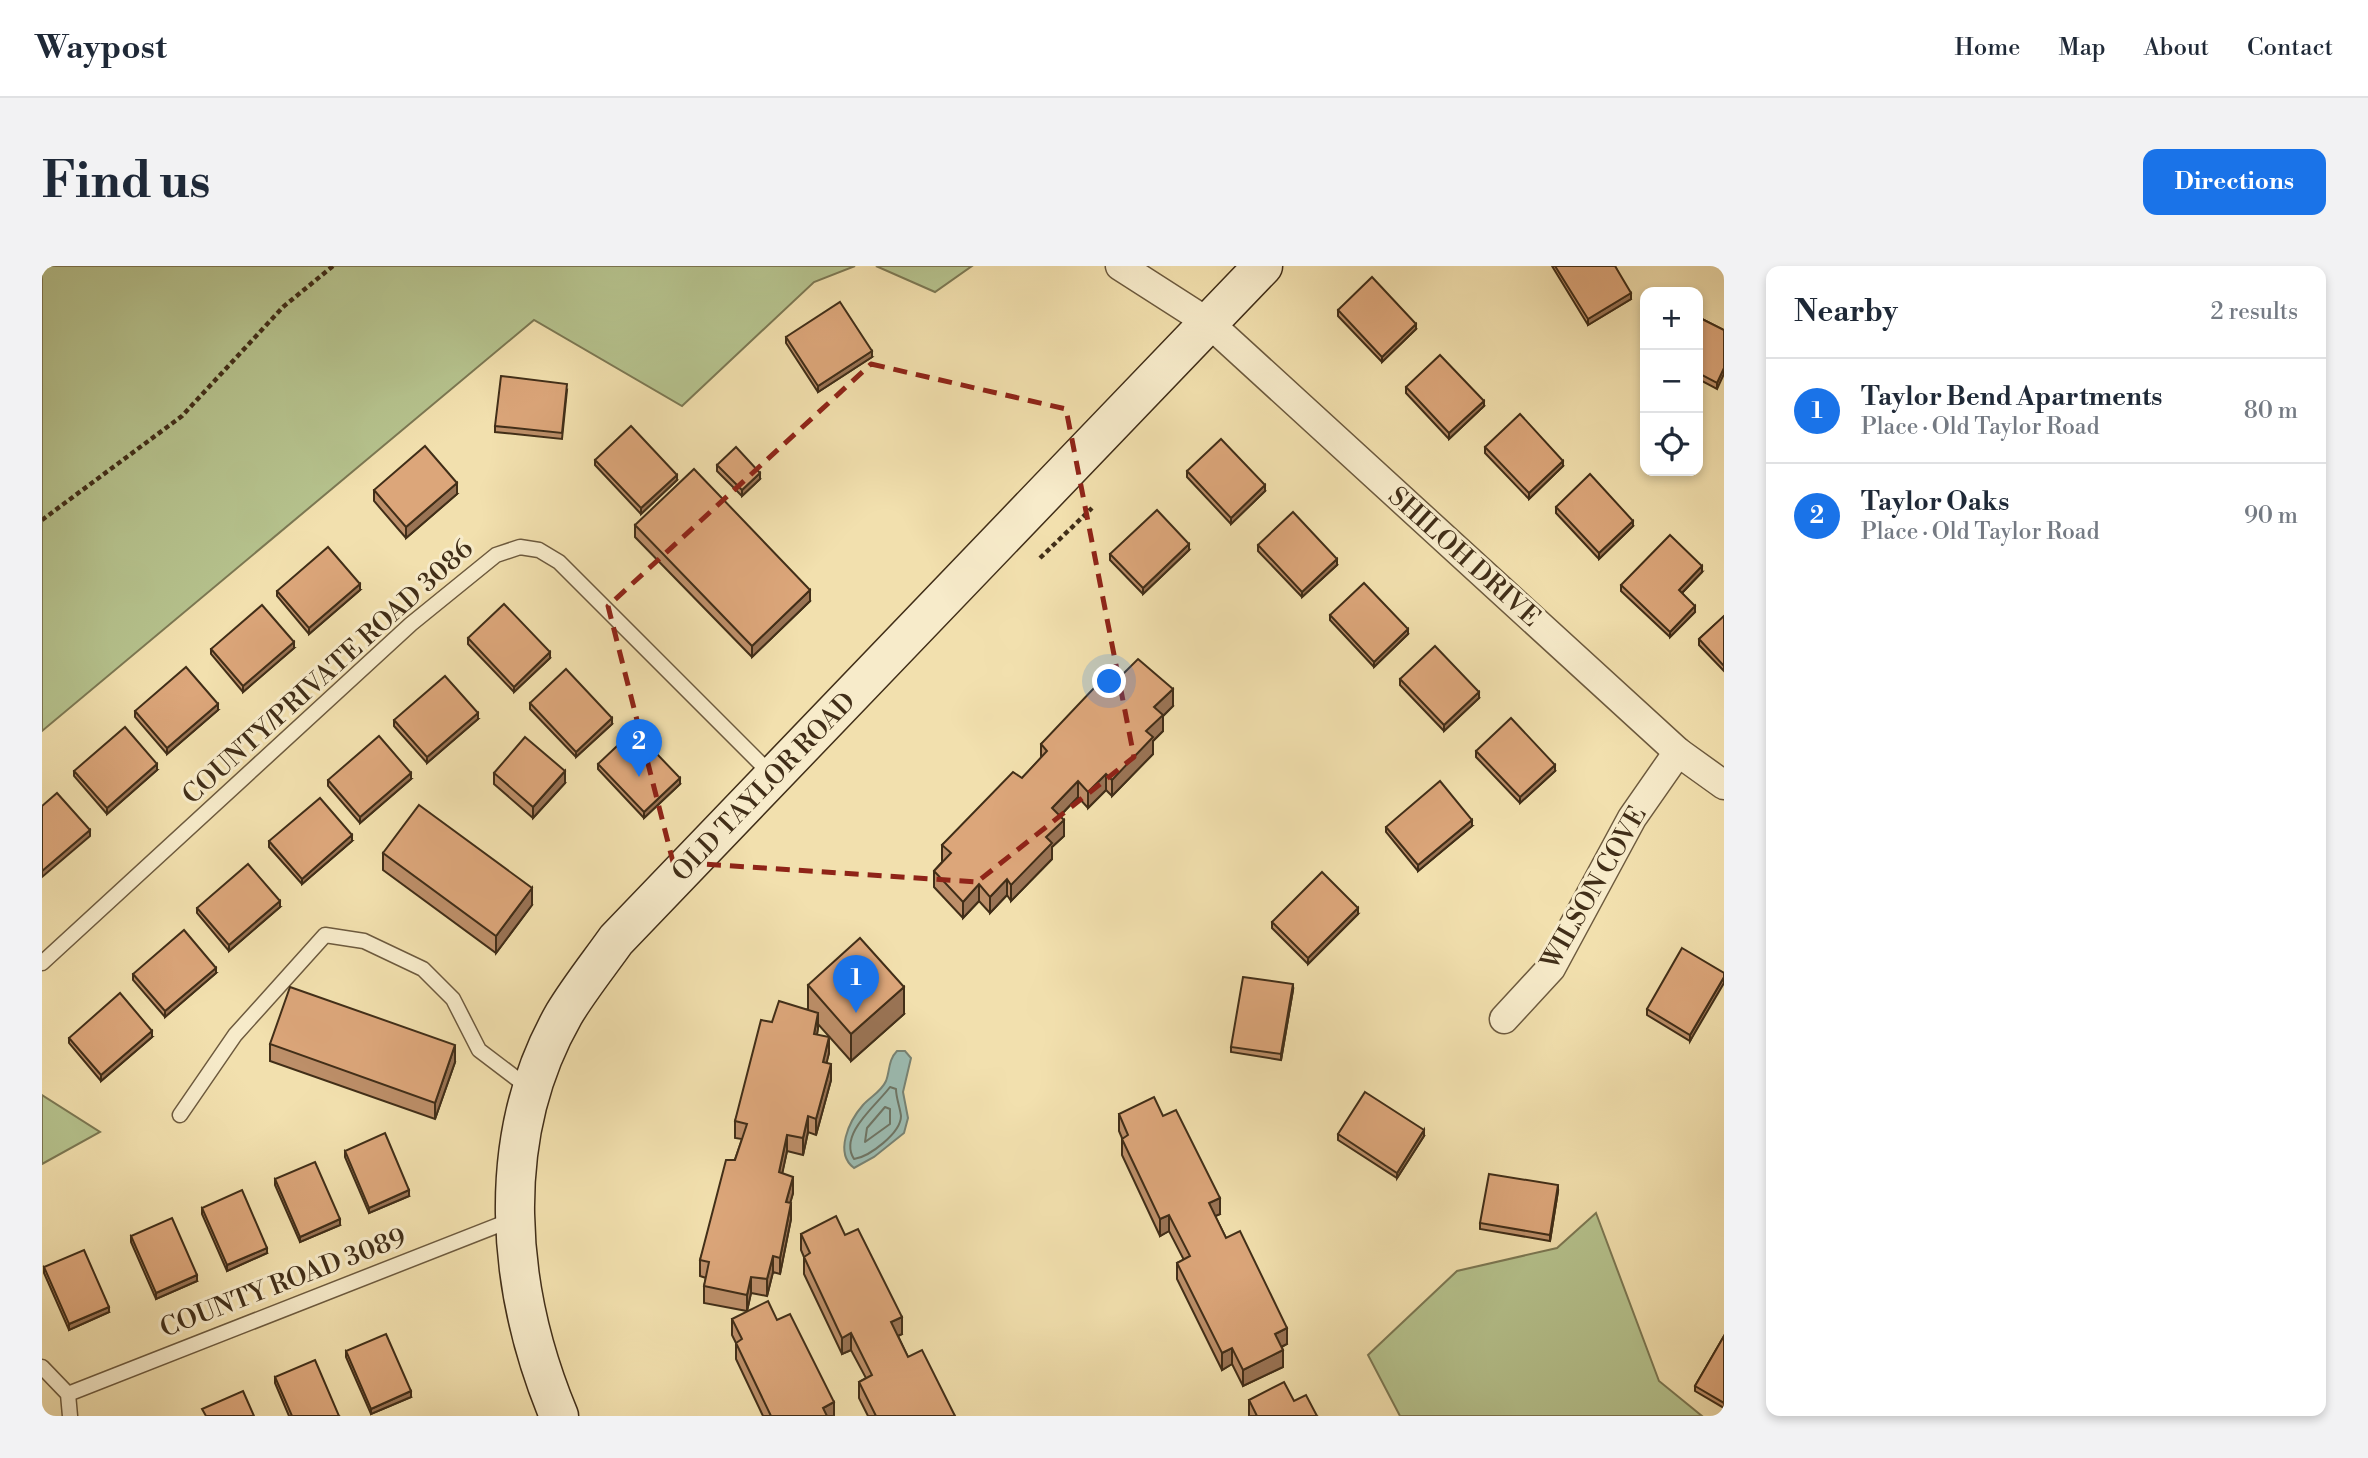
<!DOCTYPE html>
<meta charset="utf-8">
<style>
:root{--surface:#fff;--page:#f2f2f3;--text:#1f2937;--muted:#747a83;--line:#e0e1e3;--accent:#1a73e8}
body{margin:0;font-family:"Libre Bodoni",serif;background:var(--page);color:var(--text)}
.controls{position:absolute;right:21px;top:21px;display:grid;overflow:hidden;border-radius:14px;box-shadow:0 4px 10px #0003}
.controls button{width:63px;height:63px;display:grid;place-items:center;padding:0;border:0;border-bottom:2px solid var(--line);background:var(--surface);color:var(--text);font:35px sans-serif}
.you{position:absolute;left:1068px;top:416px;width:24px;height:24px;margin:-18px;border:5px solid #fff;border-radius:50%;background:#1a73e8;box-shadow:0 0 0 10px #1a73e833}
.badge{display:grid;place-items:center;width:46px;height:46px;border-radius:50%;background:var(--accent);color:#fff;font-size:23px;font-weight:700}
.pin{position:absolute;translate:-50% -58px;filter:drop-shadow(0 2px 4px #0008)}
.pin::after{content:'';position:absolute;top:37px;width:24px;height:21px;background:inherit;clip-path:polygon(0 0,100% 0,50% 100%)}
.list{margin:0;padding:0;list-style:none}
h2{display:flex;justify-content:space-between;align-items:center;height:91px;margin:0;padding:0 28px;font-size:30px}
h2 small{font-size:23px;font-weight:400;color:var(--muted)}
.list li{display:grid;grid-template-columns:46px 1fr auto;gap:21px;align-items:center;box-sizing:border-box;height:105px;padding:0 28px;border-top:2px solid var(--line)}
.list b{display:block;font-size:26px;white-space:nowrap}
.list p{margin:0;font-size:23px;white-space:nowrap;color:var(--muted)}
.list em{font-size:23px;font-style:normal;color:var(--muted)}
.icon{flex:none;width:38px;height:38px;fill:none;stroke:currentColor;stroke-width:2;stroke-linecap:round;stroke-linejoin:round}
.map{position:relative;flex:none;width:1682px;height:1150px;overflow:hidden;border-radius:14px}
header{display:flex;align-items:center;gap:42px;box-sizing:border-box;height:98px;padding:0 35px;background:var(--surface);border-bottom:2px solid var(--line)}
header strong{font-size:33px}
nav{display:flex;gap:38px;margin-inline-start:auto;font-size:24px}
.intro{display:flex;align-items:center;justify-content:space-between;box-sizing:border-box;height:168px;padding:0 42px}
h1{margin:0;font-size:49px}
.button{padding:18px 32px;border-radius:14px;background:var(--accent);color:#fff;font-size:24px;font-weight:700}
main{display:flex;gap:42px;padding:0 42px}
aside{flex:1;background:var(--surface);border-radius:14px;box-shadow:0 4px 10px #0003}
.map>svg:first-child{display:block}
.green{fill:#b6c38e;stroke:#7c7853;stroke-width:2}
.water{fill:#9cbcb2;stroke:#788374;stroke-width:2}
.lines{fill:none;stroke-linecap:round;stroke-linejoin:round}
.shore{stroke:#6e7565;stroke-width:2}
.lane-casing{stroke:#6d5a3e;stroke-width:17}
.street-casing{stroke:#6d5a3e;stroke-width:31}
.secondary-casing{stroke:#412e18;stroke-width:41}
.path{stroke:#412e18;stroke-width:4.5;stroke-dasharray:5 3.5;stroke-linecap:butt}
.lane{stroke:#f7ebca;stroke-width:14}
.street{stroke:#f7ebca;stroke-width:28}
.secondary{stroke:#f7ebca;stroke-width:38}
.wall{fill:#bd8f69;stroke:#412e18;stroke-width:2}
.shaded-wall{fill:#9a7455;stroke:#412e18;stroke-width:2}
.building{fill:#dca67a;stroke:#412e18;stroke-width:2}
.marked{fill:none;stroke:#8f2418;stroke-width:5;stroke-dasharray:14 9;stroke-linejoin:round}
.labels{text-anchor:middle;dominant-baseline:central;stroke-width:6;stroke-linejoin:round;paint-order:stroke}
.street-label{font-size:26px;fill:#412e18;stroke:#f7ebca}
</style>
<header>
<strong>Waypost</strong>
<nav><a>Home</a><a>Map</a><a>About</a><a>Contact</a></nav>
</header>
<div class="intro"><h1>Find us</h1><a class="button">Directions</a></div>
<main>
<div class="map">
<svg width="1682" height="1150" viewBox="0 0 1682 1150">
<rect width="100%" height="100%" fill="#f2e0ae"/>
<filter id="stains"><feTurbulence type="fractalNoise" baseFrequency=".00286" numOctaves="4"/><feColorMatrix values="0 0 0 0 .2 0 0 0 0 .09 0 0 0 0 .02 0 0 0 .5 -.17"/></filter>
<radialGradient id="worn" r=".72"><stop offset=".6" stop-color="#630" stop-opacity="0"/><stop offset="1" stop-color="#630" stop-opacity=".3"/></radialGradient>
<!-- green -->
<g class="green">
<polygon points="0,0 813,0 772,16 640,140 492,54 0,465"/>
<polygon points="834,0 930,0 893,26"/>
<polygon points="0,829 58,866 0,898"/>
<polygon points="1554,947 1617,1115 1660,1150 1358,1150 1326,1089 1415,1005 1515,982"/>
</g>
<!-- water -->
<path class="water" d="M855 785H863L869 792 861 826 866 852 862 867 832 891 812 902C792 887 807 855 821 839 828 831 839 826 844 815 848 805 846 794 855 785Z"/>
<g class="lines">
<!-- shore -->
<g class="shore">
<path d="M848 821 854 823C854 832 858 841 859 850 859 867 827 891 812 893 796 868 835 839 848 821Z"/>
<polygon points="843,841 848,843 848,858 823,876 825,862"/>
</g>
<!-- lane casing -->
<g class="lane-casing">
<g id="lane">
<polyline points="0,697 369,358 454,289 478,281 497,284 517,296 729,508"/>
<polyline points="138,849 193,769 283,669 322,675 381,703 411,733 437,784 487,822"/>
<polyline points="0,1101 26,1128 28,1150"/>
<polyline points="26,1128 472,953"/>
</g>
</g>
<!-- street casing -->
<g class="street-casing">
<g id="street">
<polyline points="1078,0 1167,57 1636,486 1682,519"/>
<polyline points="1462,753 1509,702 1590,552 1636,486"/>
</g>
</g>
<!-- secondary casing -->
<g class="secondary-casing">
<path id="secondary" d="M517 1150C464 1023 451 872 522 748 537 723 557 698 574 674L1221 0"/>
</g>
<!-- path -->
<g class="path">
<polyline points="0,254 140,150 241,41 291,0"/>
<polyline points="998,292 1050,242"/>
</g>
<!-- lane -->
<use href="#lane" class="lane"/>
<!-- street -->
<use href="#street" class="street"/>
<!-- secondary -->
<use href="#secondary" class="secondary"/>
</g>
<!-- wall -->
<g class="wall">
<polygon points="1510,0 1573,0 1589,33 1546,59"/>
<polygon points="1296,44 1374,63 1340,96 1296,50"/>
<polygon points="1656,51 1682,64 1675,123 1656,113"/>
<polygon points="744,71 830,91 776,126 744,77"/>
<polygon points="1364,121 1442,140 1407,173 1364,127"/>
<polygon points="525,124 520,173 453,166 453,160"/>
<polygon points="1443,181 1521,200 1487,233 1443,187"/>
<polygon points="553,194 635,214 599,248 553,199"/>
<polygon points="675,199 718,213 700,230 675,205"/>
<polygon points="1145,205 1223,225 1189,258 1145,211"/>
<polygon points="332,224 415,228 364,272 332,235"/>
<polygon points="1514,241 1591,260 1557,293 1514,247"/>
<polygon points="593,259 768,335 710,391 593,271"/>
<polygon points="1216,279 1295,299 1260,331 1216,285"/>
<polygon points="1147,284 1101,328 1068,294 1068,288"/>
<polygon points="1660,306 1640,327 1653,346 1628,371 1579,325 1579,319"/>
<polygon points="318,324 267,368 235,330 235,325"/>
<polygon points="1288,349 1366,368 1332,401 1288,354"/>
<polygon points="1682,350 1682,405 1657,379 1657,373"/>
<polygon points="426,372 508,392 472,426 426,378"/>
<polygon points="252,382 201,426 169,388 169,383"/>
<polygon points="1079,410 1131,440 1121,450 1121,465 1111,475 1111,488 1070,530 1064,524 1046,542 1036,531 1018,550 1022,570 1010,581 1010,593 969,635 965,629 948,647 937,635 921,652 892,621 892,605 900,596 900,579 980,512 999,492 999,478"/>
<polygon points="1358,413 1437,432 1402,465 1358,419"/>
<polygon points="488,437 570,458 534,491 488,443"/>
<polygon points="176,444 125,488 93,451 93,445"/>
<polygon points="436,453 385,497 352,460 352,454"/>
<polygon points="1434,485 1513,505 1478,537 1434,491"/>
<polygon points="556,498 638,518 602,552 556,503"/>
<polygon points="115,504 65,548 32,510 32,505"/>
<polygon points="452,507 523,517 491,552 452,518"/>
<polygon points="369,513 318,557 286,520 286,514"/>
<polygon points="1430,560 1376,605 1344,566 1344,561"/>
<polygon points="227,575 310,575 260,618 227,581"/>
<polygon points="341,587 490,639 454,687 341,604"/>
<polygon points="238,641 187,685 155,647 155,642"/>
<polygon points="1316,648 1266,698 1230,662 1230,656"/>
<polygon points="174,707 123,751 91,714 91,708"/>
<polygon points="1682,707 1648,775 1605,749 1605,743"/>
<polygon points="766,719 862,748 809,795 776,758 775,768 787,787 784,797 789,814 774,869 766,866 761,889 745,885 740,907 751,927 748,937 749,953 738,1008 731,1006 725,1030 709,1027 705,1045 662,1037 662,1020 664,1012 658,1010 658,994 700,873 693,872 693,855 730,756 766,743"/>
<polygon points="1251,724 1239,794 1189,786 1189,781"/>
<polygon points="110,771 59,815 27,777 27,772"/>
<polygon points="228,778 413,796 393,853 228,795"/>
<polygon points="1077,848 1121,850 1178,948 1173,950 1184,972 1245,1078 1240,1081 1241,1101 1201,1120 1190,1098 1180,1104 1135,1013 1135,997 1142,994 1127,965 1118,970 1080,889 1080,872 1077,865"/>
<polygon points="1296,868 1382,870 1355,912 1296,874"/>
<polygon points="303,885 367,930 327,947 303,891"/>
<polygon points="233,913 298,959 258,976 233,919"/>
<polygon points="1516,925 1508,975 1438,963 1438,957"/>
<polygon points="160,942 225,987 185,1005 160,948"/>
<polygon points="759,968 803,969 860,1068 856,1070 866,1091 913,1150 826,1150 817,1132 817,1116 824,1112 809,1084 800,1088 762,1008 762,991 759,984"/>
<polygon points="89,970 155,1015 114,1033 89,976"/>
<polygon points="2,1001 67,1046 27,1064 2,1007"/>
<polygon points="690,1053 735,1054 792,1150 721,1150 694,1093 694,1077 690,1069"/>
<polygon points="1682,1070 1682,1142 1653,1125 1653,1120"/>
<polygon points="304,1085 369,1131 329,1148 304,1091"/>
<polygon points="233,1111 297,1150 247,1150 233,1117"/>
<polygon points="1207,1134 1252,1135 1275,1150 1207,1150"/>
</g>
<!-- shaded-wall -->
<g class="shaded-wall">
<polygon points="1589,27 1589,33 1546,59 1546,53"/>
<polygon points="1374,58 1374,63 1340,96 1340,91"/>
<polygon points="830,85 830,91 776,126 776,120"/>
<polygon points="1682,102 1682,108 1675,123 1675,117"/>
<polygon points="1442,135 1442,140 1407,173 1407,167"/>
<polygon points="1521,195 1521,200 1487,233 1487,227"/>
<polygon points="718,207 718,213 700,230 700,224"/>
<polygon points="635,209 635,214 599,248 599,242"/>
<polygon points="415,217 415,228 364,272 364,261"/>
<polygon points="1223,219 1223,225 1189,258 1189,252"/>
<polygon points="1591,255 1591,260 1557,293 1557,287"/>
<polygon points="1147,278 1147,284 1101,328 1101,322"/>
<polygon points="1295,293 1295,299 1260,331 1260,326"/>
<polygon points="1660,300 1660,306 1637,330 1637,324"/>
<polygon points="318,318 318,324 267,368 267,362"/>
<polygon points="768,324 768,335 710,391 710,380"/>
<polygon points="1653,340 1653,346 1628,371 1628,366"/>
<polygon points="1366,363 1366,368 1332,401 1332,396"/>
<polygon points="252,376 252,382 201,426 201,420"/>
<polygon points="508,386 508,392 472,426 472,421"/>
<polygon points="1131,423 1131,440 1121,450 1121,465 1111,475 1111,488 1070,530 1070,514 1104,465 1112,441"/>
<polygon points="1437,426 1437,432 1402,465 1402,459"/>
<polygon points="176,438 176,444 125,488 125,482"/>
<polygon points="436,447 436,453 385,497 385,491"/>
<polygon points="570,452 570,458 534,491 534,486"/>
<polygon points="115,498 115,504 65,548 65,542"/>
<polygon points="1513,499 1513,505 1478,537 1478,531"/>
<polygon points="523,505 523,517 491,552 491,541"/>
<polygon points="369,507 369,513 318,557 318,551"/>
<polygon points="1064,508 1064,524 1046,542 1046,526"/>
<polygon points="638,512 638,518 602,552 602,546"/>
<polygon points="1036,515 1036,531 1010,558 1010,542"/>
<polygon points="1022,554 1022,570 1010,581 1010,593 969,635 969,619 1004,571"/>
<polygon points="1430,554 1430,560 1376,605 1376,599"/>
<polygon points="48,564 48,570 0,611 0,605"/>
<polygon points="310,569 310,575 260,618 260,613"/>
<polygon points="965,613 965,629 948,647 948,631"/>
<polygon points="937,618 937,635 921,652 921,636"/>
<polygon points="490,622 490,639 454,687 454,670"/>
<polygon points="238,635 238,641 187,685 187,679"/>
<polygon points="1316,642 1316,648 1266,698 1266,692"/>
<polygon points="174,702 174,707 123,751 123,745"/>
<polygon points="1682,711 1682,717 1648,775 1648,769"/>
<polygon points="1251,718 1251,724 1239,794 1239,788"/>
<polygon points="862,721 862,748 809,795 809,768"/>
<polygon points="776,747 776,763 772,784 772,768"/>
<polygon points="110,765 110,771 59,815 59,809"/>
<polygon points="787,771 787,787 781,812 781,796"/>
<polygon points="413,779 413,796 393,853 393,837"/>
<polygon points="789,798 789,814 774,869 774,853"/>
<polygon points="766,850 766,866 761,889 761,872"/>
<polygon points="1382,864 1382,870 1355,912 1355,907"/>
<polygon points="745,869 745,885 737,923 737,906"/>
<polygon points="751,911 751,927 744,952 744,936"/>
<polygon points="1516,919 1516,925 1508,975 1508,969"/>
<polygon points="367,924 367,930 327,947 327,942"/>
<polygon points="1178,932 1178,948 1167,953 1167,937"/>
<polygon points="749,937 749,953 738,1008 738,992"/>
<polygon points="1127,949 1127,965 1118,970 1118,953"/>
<polygon points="298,953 298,959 258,976 258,971"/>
<polygon points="225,982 225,987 185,1005 185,999"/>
<polygon points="731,990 731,1006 725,1030 725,1013"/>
<polygon points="155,1009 155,1015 114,1033 114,1027"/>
<polygon points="709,1011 709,1027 705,1045 705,1029"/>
<polygon points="67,1041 67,1046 27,1064 27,1058"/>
<polygon points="860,1051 860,1068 849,1073 849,1056"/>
<polygon points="1245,1062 1245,1078 1233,1084 1233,1068"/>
<polygon points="809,1067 809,1084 800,1088 800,1072"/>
<polygon points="1190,1082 1190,1098 1180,1104 1180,1087"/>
<polygon points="1241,1084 1241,1101 1201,1120 1201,1104"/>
<polygon points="369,1125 369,1131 329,1148 329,1143"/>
<polygon points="792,1136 792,1150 781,1150 781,1142"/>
</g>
<!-- building -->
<g class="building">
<polygon points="1513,0 1573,0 1589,27 1546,53"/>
<polygon points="1330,11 1374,58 1340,91 1296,44"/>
<polygon points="798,36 830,85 776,120 744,71"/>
<polygon points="1656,51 1682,64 1682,102 1675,117 1656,107"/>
<polygon points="1398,89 1442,135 1407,167 1364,121"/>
<polygon points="459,110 525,118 520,167 453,160"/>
<polygon points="1478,148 1521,195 1487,227 1443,181"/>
<polygon points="589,160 635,209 599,242 553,194"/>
<polygon points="1179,173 1223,219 1189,252 1145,205"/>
<polygon points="383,180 415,217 364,261 332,224"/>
<polygon points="694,181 718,207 700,224 675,199"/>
<polygon points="652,203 768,324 710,380 593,259"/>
<polygon points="1548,208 1591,255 1557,287 1514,241"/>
<polygon points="1115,244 1147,278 1101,322 1068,288"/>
<polygon points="1251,246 1295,293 1260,326 1216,279"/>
<polygon points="1628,269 1660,300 1637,324 1653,340 1628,366 1579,319"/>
<polygon points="286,281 318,318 267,362 235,325"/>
<polygon points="1322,317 1366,363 1332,396 1288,349"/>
<polygon points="462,338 508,386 472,421 426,372"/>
<polygon points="220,339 252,376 201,420 169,383"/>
<polygon points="1682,350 1682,400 1657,373"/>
<polygon points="1393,380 1437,426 1402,459 1358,413"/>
<polygon points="1096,393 1131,423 1112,441 1121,449 1104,465 1111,471 1070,514 1064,508 1046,526 1036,515 1010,542 1022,554 1004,571 1010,577 969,619 965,613 948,631 937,618 921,636 892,605 909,587 900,579 971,506 980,512 1005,485 999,478 1071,402 1079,410"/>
<polygon points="144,401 176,438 125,482 93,445"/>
<polygon points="524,403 570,452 534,486 488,437"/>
<polygon points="403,410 436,447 385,491 352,454"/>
<polygon points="1469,452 1513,499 1478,531 1434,485"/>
<polygon points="83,461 115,498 65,542 32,505"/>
<polygon points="592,464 638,512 602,546 556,498"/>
<polygon points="337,470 369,507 318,551 286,514"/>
<polygon points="483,471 523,505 491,541 452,507"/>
<polygon points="1398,515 1430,554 1376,599 1344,561"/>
<polygon points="15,527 48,564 0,605 0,540"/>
<polygon points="278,532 310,569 260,613 227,575"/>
<polygon points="377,539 490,622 454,670 341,587"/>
<polygon points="206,598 238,635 187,679 155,642"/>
<polygon points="1280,606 1316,642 1266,692 1230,656"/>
<polygon points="142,664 174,702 123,745 91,708"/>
<polygon points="818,672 862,721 809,768 766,719"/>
<polygon points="1640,682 1682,707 1682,711 1648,769 1605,743"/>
<polygon points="1201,711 1251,718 1239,788 1189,781"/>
<polygon points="248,721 413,779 393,837 228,778"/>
<polygon points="78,727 110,765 59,809 27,772"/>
<polygon points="737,735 776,747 772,768 787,771 781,796 789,798 774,853 766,850 761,872 745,869 737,906 751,911 744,936 749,937 738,992 731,990 725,1013 709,1011 705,1029 662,1020 667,996 658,994 684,894 693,894 705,858 693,855 719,754 730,756"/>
<polygon points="1323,826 1382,864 1355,907 1296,868"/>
<polygon points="1112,831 1121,850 1134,844 1178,932 1167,937 1184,972 1198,965 1245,1062 1233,1068 1241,1084 1201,1104 1190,1082 1180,1087 1135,997 1148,990 1127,949 1118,953 1080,873 1086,869 1077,848"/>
<polygon points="343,867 367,924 327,942 303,885"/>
<polygon points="273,896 298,953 258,971 233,913"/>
<polygon points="1447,908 1516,919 1508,969 1438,957"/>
<polygon points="200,924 225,982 185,999 160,942"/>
<polygon points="794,950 803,969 816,963 860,1051 849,1056 866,1091 880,1084 913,1150 834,1150 817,1116 830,1109 809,1067 800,1072 762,991 768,987 759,968"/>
<polygon points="130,952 155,1009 114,1027 89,970"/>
<polygon points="42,984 67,1041 27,1058 2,1001"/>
<polygon points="726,1035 735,1054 748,1048 792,1136 781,1142 785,1150 729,1150 694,1077 700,1073 690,1053"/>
<polygon points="344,1068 369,1125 329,1143 304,1085"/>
<polygon points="1682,1070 1682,1137 1653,1120"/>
<polygon points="273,1094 297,1150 250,1150 233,1111"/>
<polygon points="1242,1116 1252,1135 1264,1129 1275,1150 1215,1150 1207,1134"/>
<polygon points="201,1125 212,1150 164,1150 160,1143"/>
</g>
<!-- marked area -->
<path class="marked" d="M829 98 1024 143 1092 491 935 616 631 596 566 340Z"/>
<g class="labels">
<!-- street labels -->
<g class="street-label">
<text transform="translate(1422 291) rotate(42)">SHILOH DRIVE</text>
<text transform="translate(286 406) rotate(-42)">COUNTY/PRIVATE ROAD 3086</text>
<text transform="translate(722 521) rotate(-46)">OLD TAYLOR ROAD</text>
<text transform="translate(1552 622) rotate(-60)">WILSON COVE</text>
<text transform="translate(241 1017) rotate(-21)">COUNTY ROAD 3089</text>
</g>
</g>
<rect width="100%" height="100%" filter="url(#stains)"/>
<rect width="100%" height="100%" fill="url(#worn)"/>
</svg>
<div class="controls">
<button>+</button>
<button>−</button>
<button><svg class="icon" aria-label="locate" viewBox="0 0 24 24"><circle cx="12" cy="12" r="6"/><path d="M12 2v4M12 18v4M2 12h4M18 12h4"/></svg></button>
</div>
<div class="you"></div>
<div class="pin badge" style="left:814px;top:747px">1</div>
<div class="pin badge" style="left:597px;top:511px">2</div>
</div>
<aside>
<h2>Nearby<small>2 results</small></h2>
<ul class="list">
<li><span class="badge">1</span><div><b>Taylor Bend Apartments</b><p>Place · Old Taylor Road</p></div><em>80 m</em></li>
<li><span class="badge">2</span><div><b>Taylor Oaks</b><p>Place · Old Taylor Road</p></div><em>90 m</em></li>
</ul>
</aside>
</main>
